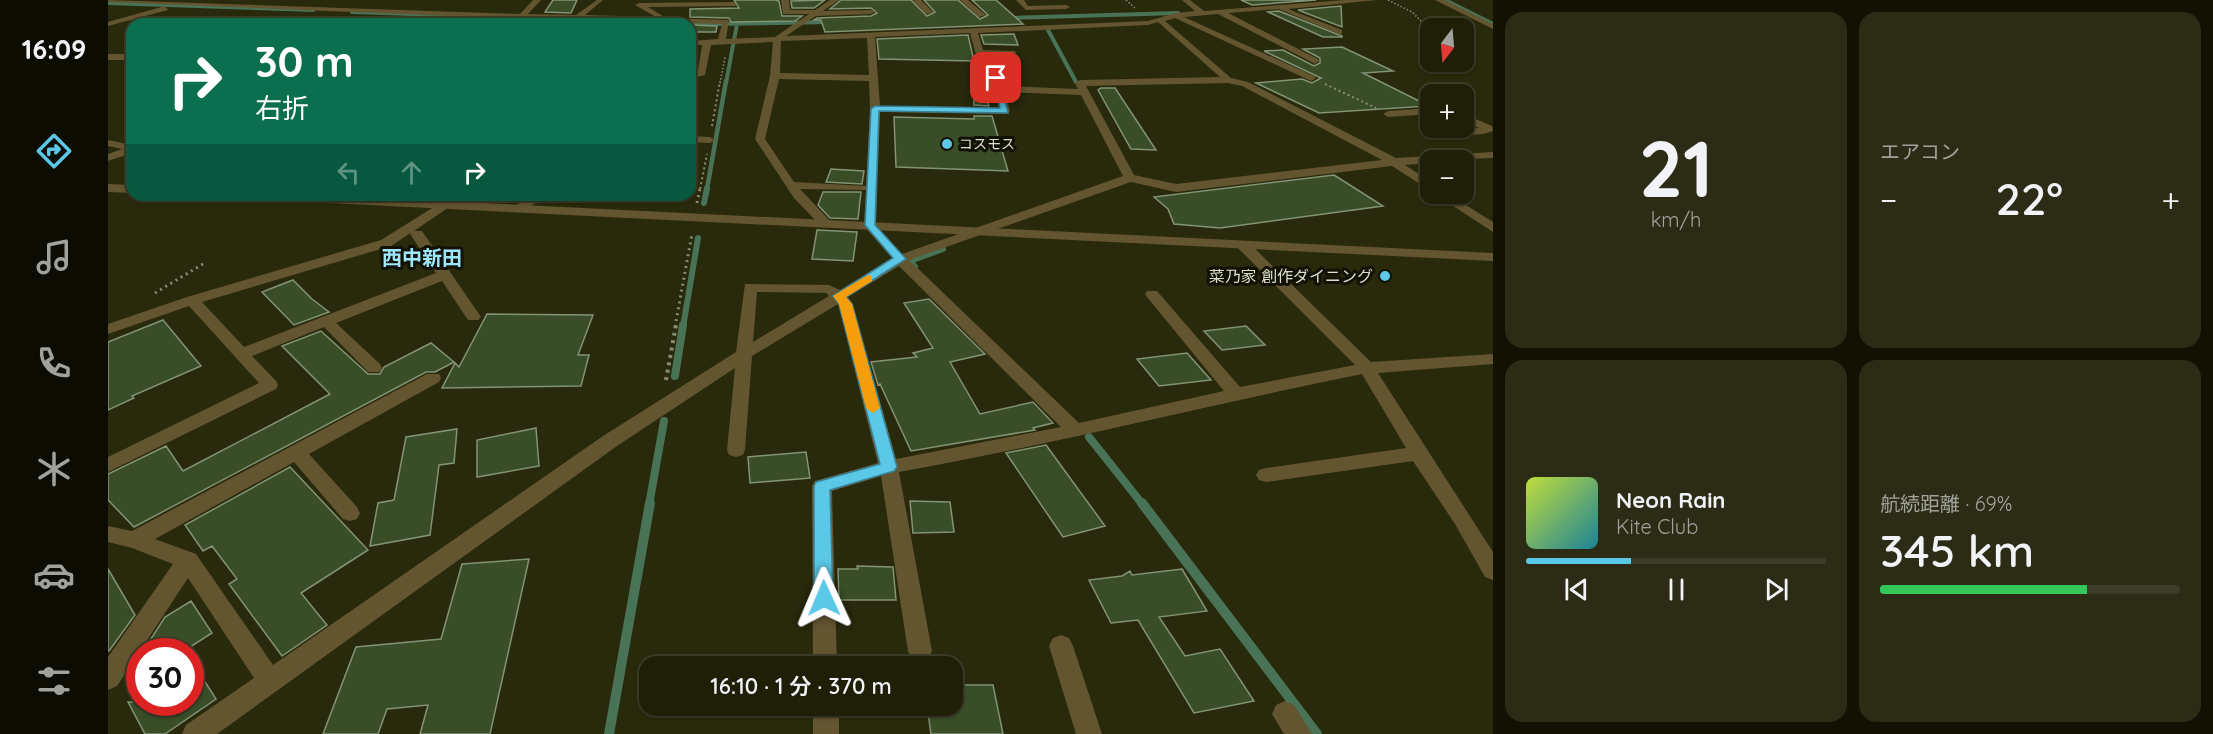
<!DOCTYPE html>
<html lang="ja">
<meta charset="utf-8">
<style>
body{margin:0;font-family:Quicksand,"Noto Sans JP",sans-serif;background:#2c2c16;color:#f1f3f6;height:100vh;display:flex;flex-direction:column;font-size:22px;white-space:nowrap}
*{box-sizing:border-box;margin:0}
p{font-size:20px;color:#a1a29c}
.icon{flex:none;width:33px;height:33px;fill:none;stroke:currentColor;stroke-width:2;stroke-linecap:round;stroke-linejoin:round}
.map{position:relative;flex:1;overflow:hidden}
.sheet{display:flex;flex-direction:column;gap:12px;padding:12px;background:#111104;width:720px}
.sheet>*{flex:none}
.guide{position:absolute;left:18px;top:18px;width:570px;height:183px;border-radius:18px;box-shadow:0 2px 4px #0004,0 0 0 2px #3c3d29;background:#0b6e4f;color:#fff;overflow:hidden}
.needle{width:39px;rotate:196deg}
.tools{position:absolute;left:1312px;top:18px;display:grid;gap:12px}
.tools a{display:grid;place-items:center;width:54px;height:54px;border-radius:12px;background:#1f1f08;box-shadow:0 2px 4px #0004,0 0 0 2px #3c3d29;font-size:30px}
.speed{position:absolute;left:18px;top:638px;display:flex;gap:12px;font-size:30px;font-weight:700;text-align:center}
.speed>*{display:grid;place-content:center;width:78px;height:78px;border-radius:50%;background:#1f1f08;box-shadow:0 2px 4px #0004,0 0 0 2px #3c3d29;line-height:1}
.speed .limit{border:9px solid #d22;background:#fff;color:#111}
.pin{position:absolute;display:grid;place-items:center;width:51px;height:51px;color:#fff;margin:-26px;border-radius:12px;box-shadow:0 3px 9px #0006}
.me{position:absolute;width:66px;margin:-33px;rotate:359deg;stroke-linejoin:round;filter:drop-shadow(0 0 4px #0008)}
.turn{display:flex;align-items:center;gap:21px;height:126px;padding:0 30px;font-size:27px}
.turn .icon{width:78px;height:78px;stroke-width:2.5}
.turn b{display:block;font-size:42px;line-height:51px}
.lanes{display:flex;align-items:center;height:57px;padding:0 30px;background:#0003;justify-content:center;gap:30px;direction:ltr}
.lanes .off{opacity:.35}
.big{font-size:45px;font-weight:600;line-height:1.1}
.sheet .widget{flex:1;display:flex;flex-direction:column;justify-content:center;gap:9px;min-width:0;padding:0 21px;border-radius:18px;background:#2c2c16}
.sheet .dial{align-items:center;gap:0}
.dial b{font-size:78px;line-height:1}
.song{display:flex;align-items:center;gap:18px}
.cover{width:72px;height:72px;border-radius:9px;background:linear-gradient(135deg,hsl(70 70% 55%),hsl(190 70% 35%))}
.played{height:6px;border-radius:3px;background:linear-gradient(90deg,#5ac8e6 35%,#3c3d29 35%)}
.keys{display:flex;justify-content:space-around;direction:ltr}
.heat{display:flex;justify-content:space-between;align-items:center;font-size:33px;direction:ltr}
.charge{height:9px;border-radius:4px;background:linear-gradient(90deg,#34c759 69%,#3c3d29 0)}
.sheet .tiles{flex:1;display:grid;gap:12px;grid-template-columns:repeat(2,1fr)}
.trip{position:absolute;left:531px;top:656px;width:324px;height:60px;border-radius:18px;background:#1f1f08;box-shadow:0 2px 4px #0004,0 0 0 2px #3c3d29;font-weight:600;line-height:60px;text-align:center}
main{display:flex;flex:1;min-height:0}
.dock{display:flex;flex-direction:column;width:108px;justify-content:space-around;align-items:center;background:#0c0c03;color:#a1a29c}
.dock .icon{width:42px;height:42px}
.dock .active{color:#5ac8e6}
.dock b{font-size:27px;color:#f1f3f6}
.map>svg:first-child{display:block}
</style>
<main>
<nav class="dock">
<b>16:09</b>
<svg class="icon active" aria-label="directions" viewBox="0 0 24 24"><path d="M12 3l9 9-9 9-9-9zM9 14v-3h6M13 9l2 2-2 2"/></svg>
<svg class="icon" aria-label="music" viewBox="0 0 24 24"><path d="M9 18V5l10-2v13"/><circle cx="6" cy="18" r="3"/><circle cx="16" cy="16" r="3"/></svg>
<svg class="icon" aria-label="phone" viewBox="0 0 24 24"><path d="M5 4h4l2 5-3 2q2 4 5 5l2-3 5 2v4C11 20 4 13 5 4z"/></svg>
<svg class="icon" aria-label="climate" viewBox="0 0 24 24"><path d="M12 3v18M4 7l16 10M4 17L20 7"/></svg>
<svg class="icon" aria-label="car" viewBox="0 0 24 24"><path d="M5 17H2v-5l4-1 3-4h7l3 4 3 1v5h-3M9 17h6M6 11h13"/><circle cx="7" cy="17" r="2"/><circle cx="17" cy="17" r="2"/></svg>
<svg class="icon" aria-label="filters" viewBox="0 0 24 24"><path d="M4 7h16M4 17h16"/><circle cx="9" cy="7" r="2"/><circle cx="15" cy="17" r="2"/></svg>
</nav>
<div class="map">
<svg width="1385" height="734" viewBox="0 0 1385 734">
<rect width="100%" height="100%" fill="#29290b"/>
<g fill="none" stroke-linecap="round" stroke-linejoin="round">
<path stroke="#487356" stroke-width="4" d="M1337,0l48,24
M0,3l205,7
M244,12l361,12 119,-2
M898,18l172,-5
M940,30l28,52
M618,83l11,-59"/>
<path stroke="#487356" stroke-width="4.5" d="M599,189l19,-108"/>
<path stroke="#487356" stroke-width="6" d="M596,203l3,-15
M807,267l-5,-6 33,-12
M575,327l15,-89"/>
<path stroke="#487356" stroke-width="8" d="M567,376l8,-51
M981,437l54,68
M541,505l15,-84"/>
<path stroke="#487356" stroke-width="10" d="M1034,503l175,231
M501,734l41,-231"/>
</g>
<path fill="#394e27" stroke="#839376" stroke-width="1.5" d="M445,0h24l-6,13 -26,-1z
M626,0h41l4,1 3,15h20l-7,5 -64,1 -2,-4 -39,-1v-8l49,-1z
M717,0l-11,8h-22l-1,-7z
M733,0h70l16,16 8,-4 -11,-12h34l22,19 8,-4 -16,-15h24l27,24 -198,8 -4,-12h-7l3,-2 54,-2 6,-3 -6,-5 -41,1z
M1133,0h75l-64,5z
M1233,6l1,21 -44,-17z
M1171,11l63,25v1h-19l-55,-25z
M582,25l27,1 -1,6h-26z
M906,34l4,11 -34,-1 -3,-9z
M860,35l6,26 -95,-2 -2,-20z
M1234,47l51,24 -30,2 66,33 -110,7 -63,-30 46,-4 10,4 9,-5 -57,-27 19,-1 31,16 6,-3v-5l-17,-9z
M872,73l9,33 -15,-1 -1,-31z
M993,88h14l41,62 -25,-1 -33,-59z
M866,116h18l16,55 -112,-4 -2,-50 80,2z
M723,169l33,2 -2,13 -36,-2z
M1226,175l49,31 -163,22 -46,-4 -6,-15 -14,-12z
M715,192h38l-3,27 -28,-1 -12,-13z
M709,230l40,2 -4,29 -41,-2z
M185,280l19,19 17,13 -35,13 -32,-33z
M821,299l56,55 -35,8 30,52 53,-12 20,21 -20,5 2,2 -124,21 -31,-67 -2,1 -7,-23 46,-5 -4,-4 20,-5 -29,-45z
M379,314l106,1 -15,40h11l-8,31 -139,2 13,-25 4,4z
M55,320l38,46 -69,30 2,2 -26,12v-68z
M1138,326l19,19 -43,5 -18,-19z
M213,331l47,43h12l4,-7 47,-24 23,19 -19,10h-9l-292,155 -26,-27v-26l58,-28 17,25 147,-77 -48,-48z
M1079,353l24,27 -52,6 -22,-27z
M428,428l3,38 -62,11v-37z
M349,429l-3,34 -15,2 -9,70 -60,11 8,-43 16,-3 12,-63z
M938,445l59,81 -42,11 -57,-84z
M698,452l4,26 -60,5 -2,-26z
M182,467l78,83 -67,43 26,32 -45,31 -53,-72 8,-5 -25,-33 -9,5 -18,-26z
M802,501l40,1 4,30 -41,1z
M421,559l-39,175h-70l8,-29 -41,4 -9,25h-55l33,-87 85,-8 21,-75z
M749,566l36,1 3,33h-57l-1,-31h20z
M0,569l27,46 -26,36h-1z
M1074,569l25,42 -48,6 26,39 35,-7 34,52 -60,12 -56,-93 -27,3 -22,-43 33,-4 8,-5 2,4z
M83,601l21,32 -28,18h-41l22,-34z
M82,658l26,41 -51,35h-20l-17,-32h62z
M844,685h41l10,49h-72l-4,-29h25z"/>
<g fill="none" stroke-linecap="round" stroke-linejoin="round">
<path stroke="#8a8b73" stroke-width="1.5" stroke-dasharray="1.5 2" stroke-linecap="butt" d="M1018,0l9,8
M1280,0l24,12 12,12
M612,83l5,-26"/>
<path stroke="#8a8b73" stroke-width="2" stroke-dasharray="2 3" stroke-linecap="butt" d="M1217,84l51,24
M604,126l8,-45
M592,189l7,-35"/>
<path stroke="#8a8b73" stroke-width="3" stroke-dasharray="2 4" stroke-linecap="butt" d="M589,203l3,-15
M47,293l48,-29
M567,327l17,-93"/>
<path stroke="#8a8b73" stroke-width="4" stroke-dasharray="3 4.5" stroke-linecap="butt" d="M558,380l10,-55"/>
<path fill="#635530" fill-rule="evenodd" d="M0,0l412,14 13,-14h8l-13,14 48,1 21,-15h6l-18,15 71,2 -21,-12 4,-2 95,-1 3,4 -89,1 18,11 63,2 -3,19 49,-2 34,-23h-26l-2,-14h8l1,10h25l15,-10h9l-16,11 48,-1 4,2 -4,2 -55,2 -30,20 362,-15 28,-8 19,-2 -13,-11h8l14,11 141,-11h32l-89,9 54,21v4h-3l-60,-25 -51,4 90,46 1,2 -4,3 -97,-50 -34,3 130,59 2,2 -5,3 -136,-63 -10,3 66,57 17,4 148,76 97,-6v6l-62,2v3l-26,2 26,17v9l-39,-25 -216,26 -45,-10 -222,78 170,163 145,-32 -77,-94 -2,-3 2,-3h10l83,96 115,-22 -118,-118 -2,-3 2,-3h10l124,121 122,-8v10l-115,9 115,179v28l-8,-3 -30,-53 -42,-63 -147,21 -7,-2 -3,-5 3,-5 7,-2 140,-20 -44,-74c-154,31 -307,70 -463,98l33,179 -4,8 -8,3 -8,-3 -4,-8 -27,-175 -49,15 5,175h-24l-1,-180 3,-5 63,-18 -40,-159 -86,52 -7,94 -2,5 -7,2 -7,-2 -2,-5 8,-82 -118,78 -400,288h-35l4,-9 68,-47 -66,-100 -71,108 -9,4v-33l65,-93 -41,-16 -24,-6v-16l24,5 295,-157h12l2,4 -2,4 -130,72 48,53 3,6 -3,6 -7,2 -7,-2 -49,-57 -139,77 41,15 77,111 330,-229 133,-84 9,-68 84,1 11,5 52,-32 -28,-32 2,-36 -66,-1 33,35 -1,3h-10l-28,-29 -39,-59 15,-63 3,-34 -62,3 -6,30 -8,2 5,-32h-12v-4l28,-2 4,-15 -272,-8 -342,-14zM1050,22l62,55 -140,3 -5,3 3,6 -75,-3 -2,-8 -5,-3 -5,3 8,30 -119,-2 -5,-69 95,-4 6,22 36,1 4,-3 -1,-2 -32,-1 -5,-17 170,-8zM759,38l2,37 -89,-2 1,-32zM671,79l90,2 1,28 -4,77 -72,-4 -29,-43zM1120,83l14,3 140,74 -206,24 -42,-9 -48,-89zM897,92l76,3 42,81 -221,78 -26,-29 4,-113 125,2 5,-3zM791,266l162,161 -165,32 -43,-155 -5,-7zM649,292l69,1 3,3 -76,46z
M805,0h8l12,12 -7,2z
M852,0h8l18,15 -7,2z
M908,0h8l4,6 38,-1 4,2 -4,2 -40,1z
M1327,0h10l48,24v5z
M57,6l3,4 -60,16v-4z
M0,54h24v6h-24z
M1323,108v6l-43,3 -5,-3 5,-3z
M1356,114l28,12 1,5 -10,3 -46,3 -5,-3 5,-3 42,-3 -15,-7z
M582,136l20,1 5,3 -5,3 -20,-1z
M0,140l24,5v8l-24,8v-7l14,-5 -14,-3z
M1327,194h13l45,28v10z
M345,195h14l-53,36h8l59,86 -3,3h-10l-26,-39 -106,42 44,41 2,4 -2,4h-12l-44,-45 -72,29 24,25 2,4 -2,4 -168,83v-15l151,-74 -70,-77 -81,28v-10l79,-27 194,-57zM304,232l-2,2 26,39 -192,74 -42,-45 189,-56z
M428,195h16l-32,16h-8l-2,-3z
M953,635l8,3 4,8 29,88h-26l-27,-88 4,-8z
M1177,701l9,4 18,29h-28l-12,-20 4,-9z
M705,705h26v29h-26z"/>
<path fill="#635530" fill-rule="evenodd" d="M0,184l24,1v8l-24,-1z
M135,195h79l1171,58v8l-1244,-62z"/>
</g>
<path fill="#5ac8e6" stroke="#3a8296" stroke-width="1.5" d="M888,76l4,2 8,35 -129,-2 -4,114 31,34 -60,38 6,7 45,163 -3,4 -64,19 3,108 -3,6 -6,3 -7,-3 -3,-6v-112l2,-4 64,-18 -41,-160 -6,-8 60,-38 -28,-33 6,-116 4,-3 125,2 -7,-30z"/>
<path fill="#f59e0b" d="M760,275l4,1v5l-26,16 6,7 28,104 -7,5 -7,-5 -27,-104 -6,-8z"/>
<g fill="#5ac8e6" stroke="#111105" stroke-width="2">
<circle cx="839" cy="144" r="6"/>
<circle cx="1277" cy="276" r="6"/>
</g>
<g text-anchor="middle" stroke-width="6" stroke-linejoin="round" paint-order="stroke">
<g font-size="14" fill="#dcdecc" stroke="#111105" text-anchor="start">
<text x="851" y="149">コスモス</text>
</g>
<g font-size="16" fill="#dcdecc" stroke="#111105" text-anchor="end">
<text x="1265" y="282">菜乃家 創作ダイニング</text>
</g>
<g font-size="20" font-weight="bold" fill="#9de7fe" stroke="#111105">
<text x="314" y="265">西中新田</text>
</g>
</g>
</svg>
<div class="tools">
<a><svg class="needle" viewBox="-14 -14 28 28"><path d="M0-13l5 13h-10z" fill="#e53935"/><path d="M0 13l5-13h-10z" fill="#a1a29c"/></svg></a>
<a>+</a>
<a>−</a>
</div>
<div class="speed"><div class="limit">30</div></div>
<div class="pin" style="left:888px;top:78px;background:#d93025"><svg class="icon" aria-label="arrive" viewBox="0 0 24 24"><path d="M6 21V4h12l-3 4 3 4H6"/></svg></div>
<svg class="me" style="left:716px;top:598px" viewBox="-20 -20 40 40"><path d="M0-17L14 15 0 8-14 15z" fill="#5ac8e6" stroke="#fff" stroke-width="4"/></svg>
<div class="trip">16:10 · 1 分 · 370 m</div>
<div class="guide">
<div class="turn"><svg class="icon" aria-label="right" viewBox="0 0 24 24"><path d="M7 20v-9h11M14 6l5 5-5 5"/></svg><div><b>30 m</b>右折</div></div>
<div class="lanes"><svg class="icon off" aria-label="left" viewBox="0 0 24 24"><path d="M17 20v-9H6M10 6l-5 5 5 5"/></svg><svg class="icon off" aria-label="ahead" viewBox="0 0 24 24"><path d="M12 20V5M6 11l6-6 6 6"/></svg><svg class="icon" aria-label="right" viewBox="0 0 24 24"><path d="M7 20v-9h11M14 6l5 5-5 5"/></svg></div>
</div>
</div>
<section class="sheet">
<div class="tiles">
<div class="widget dial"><b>21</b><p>km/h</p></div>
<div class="widget"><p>エアコン</p>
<div class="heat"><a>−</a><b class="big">22°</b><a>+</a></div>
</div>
<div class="widget">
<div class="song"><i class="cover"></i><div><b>Neon Rain</b><p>Kite Club</p></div></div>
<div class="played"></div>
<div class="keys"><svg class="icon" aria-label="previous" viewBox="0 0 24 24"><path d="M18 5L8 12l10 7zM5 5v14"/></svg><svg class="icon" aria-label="pause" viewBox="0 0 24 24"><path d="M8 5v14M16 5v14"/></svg><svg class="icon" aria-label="next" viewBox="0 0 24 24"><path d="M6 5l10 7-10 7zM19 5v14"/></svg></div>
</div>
<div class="widget"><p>航続距離 · 69%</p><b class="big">345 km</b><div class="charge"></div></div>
</div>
</section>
</main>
